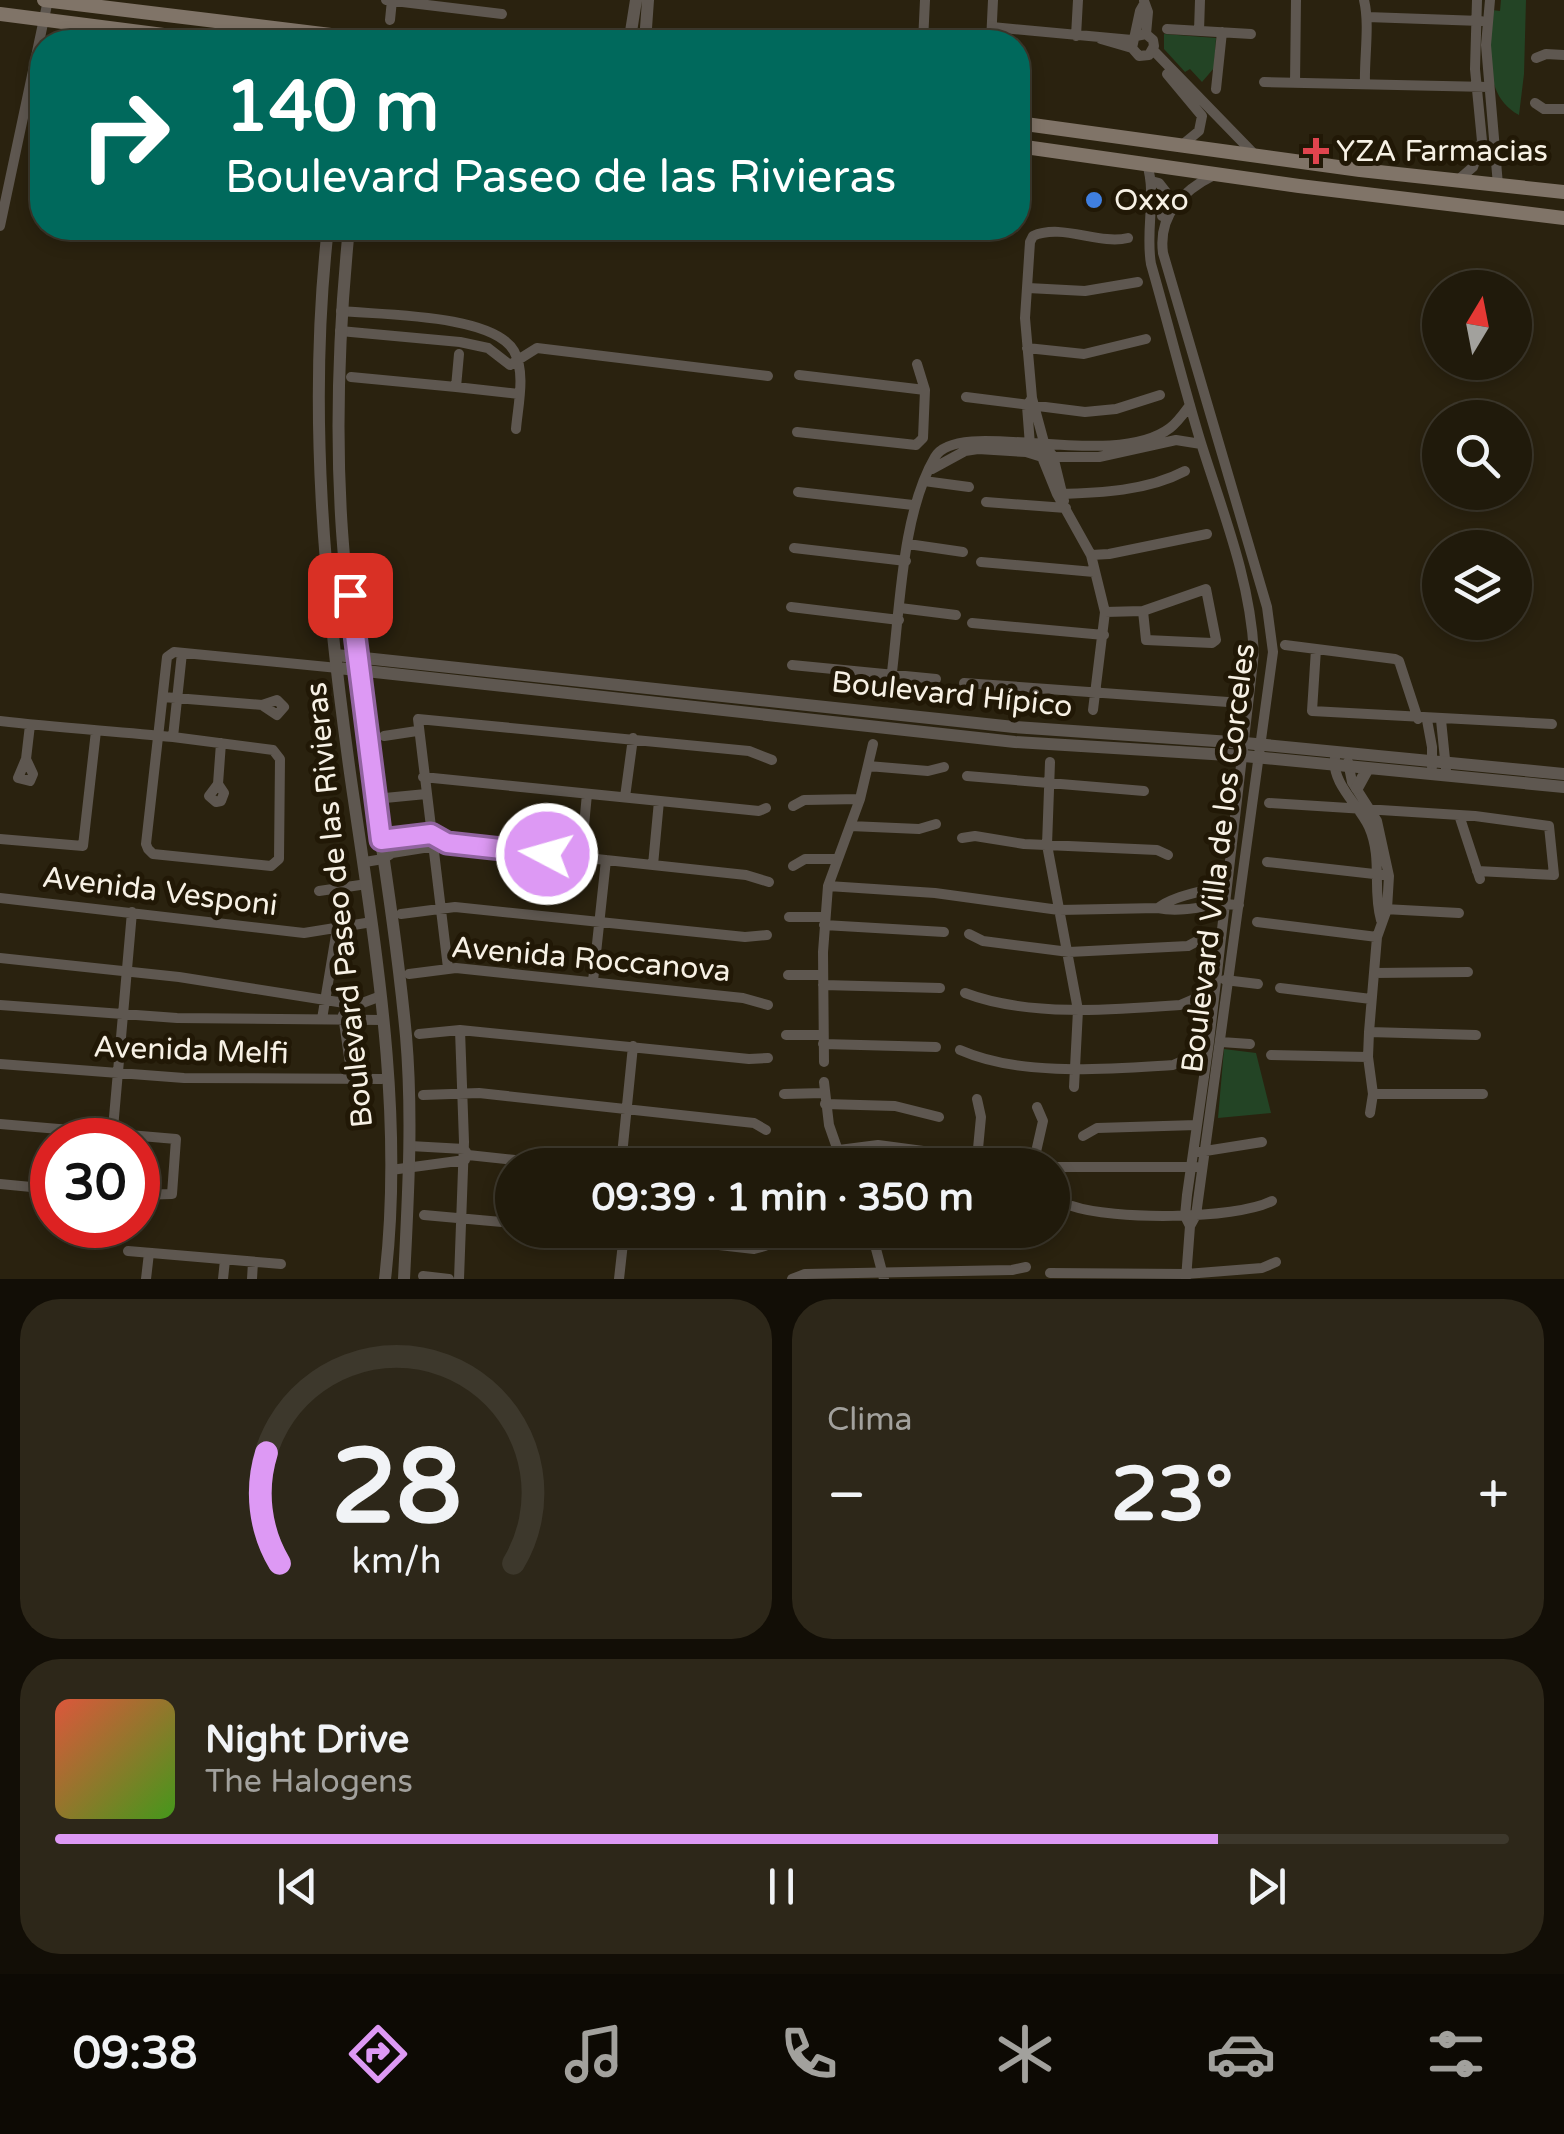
<!DOCTYPE html>
<html lang="es">
<meta charset="utf-8">
<style>
body{margin:0;font-family:"Varela Round",sans-serif;background:#2d2719;color:#f1f3f6;height:100vh;display:flex;flex-direction:column;font-size:38px;white-space:nowrap}
*{box-sizing:border-box;margin:0}
p{font-size:32px;color:#a2a19d}
.icon{flex:none;width:55px;height:55px;fill:none;stroke:currentColor;stroke-width:2;stroke-linecap:round;stroke-linejoin:round}
.map{position:relative;height:1279px;overflow:hidden}
.drawer{display:flex;flex-direction:column;gap:20px;padding:20px;background:#120e06;flex:1}
.drawer>*{flex:none}
.hud{position:absolute;left:30px;top:30px;width:1000px;height:210px;border-radius:40px;box-shadow:0 5px 15px #0003,0 0 0 2px #3d382c;background:#00695c;color:#fff;overflow:hidden}
.needle{width:65px;rotate:10deg}
.buttons{position:absolute;left:1422px;top:270px;display:grid;gap:20px}
.buttons a{display:grid;place-items:center;width:110px;height:110px;border-radius:50%;background:#201a0b;box-shadow:0 5px 15px #0003,0 0 0 2px #3d382c;font-size:50px}
.speed{position:absolute;left:30px;top:1118px;display:flex;gap:20px;font-size:50px;font-weight:700;text-align:center}
.speed>*{display:grid;place-content:center;width:130px;height:130px;border-radius:50%;background:#201a0b;box-shadow:0 5px 15px #0003,0 0 0 2px #3d382c;line-height:1}
.speed .limit{border:15px solid #d22;background:#fff;color:#111}
.pin{position:absolute;display:grid;place-items:center;width:85px;height:85px;color:#fff;margin:-42px;border-radius:20px;box-shadow:0 5px 15px #0006}
.me{position:absolute;width:110px;margin:-55px;rotate:276deg;stroke-linejoin:round;filter:drop-shadow(0 0 8px #0008)}
.turn{display:flex;align-items:center;gap:35px;height:210px;padding:0 30px;font-size:45px}
.turn .icon{width:130px;height:130px;stroke-width:2.5}
.turn b{display:block;font-size:70px;line-height:85px}
.big{font-size:75px;font-weight:700;line-height:1.1}
.drawer .widget{flex:1;display:flex;flex-direction:column;justify-content:center;gap:15px;min-width:0;padding:0 35px;border-radius:40px;background:#2d2719}
.drawer .dial{align-items:center;gap:0}
.dial svg{height:260px;overflow:visible;fill:none;stroke:#3d382c;stroke-width:7;stroke-linecap:round;text-anchor:middle}
.dial text{fill:#f1f3f6;stroke:none}
.song{display:flex;align-items:center;gap:30px}
.cover{width:120px;height:120px;border-radius:15px;background:linear-gradient(135deg,hsl(10 70% 55%),hsl(100 70% 35%))}
.played{height:10px;border-radius:5px;background:linear-gradient(90deg,#dd99f4 80%,#3d382c 80%)}
.keys{display:flex;justify-content:space-around;direction:ltr}
.heat{display:flex;justify-content:space-between;align-items:center;font-size:55px;direction:ltr}
.drawer .tiles{flex:1;display:grid;gap:20px;grid-template-columns:1fr 1fr}
.widget:last-child{grid-column:span 2}
.trip{position:absolute;left:495px;top:1148px;width:575px;height:100px;border-radius:50px;background:#201a0b;box-shadow:0 5px 15px #0003,0 0 0 2px #3d382c;font-weight:700;line-height:100px;text-align:center}
.dock{display:flex;height:160px;justify-content:space-around;align-items:center;background:#0d0a04;color:#a2a19d}
.dock .icon{width:70px;height:70px}
.dock .current{color:#dd99f4}
.dock b{font-size:45px;color:#f1f3f6}
.map>svg:first-child{display:block}
</style>
<div class="map">
<svg width="1564" height="1279" viewBox="0 0 1564 1279">
<rect width="100%" height="100%" fill="#2a220f"/>
<path fill="#234425" d="M1501,0h25l-2,74 -5,41c-38,-21 -28,-68 -27,-105l8,1z
M1164,34l52,4 -2,30 -12,14 -12,-13 -5,3 -21,-23z
M1224,1049l32,4 15,60 -53,5z"/>
<g fill="none" stroke-linecap="round" stroke-linejoin="round">
<path stroke="#5e5750" stroke-width="10" d="M386,0l116,14
M1364,0c6,25 0,58 1,84
M1490,0l-4,45 12,140
M1144,1l4,11 -2,22
M1367,17l114,4
M390,20l2,-20
M992,27l140,13
M1167,29l84,5
M1199,31l1,-31
M1076,36l2,-36
M1136,36l10,-2 7,6 1,6 -5,9 -10,1 -7,-8 8,-37 4,-7
M1101,39l31,9
M923,42l2,-42
M991,42l2,-42
M1153,50l103,106
M1536,58l10,-4 18,1
M1167,74l35,42 -3,15 -17,14
M1264,82l225,5
M1295,83l1,-83
M1216,89l6,-57
M1535,103l9,6h20
M1147,164c10,32 -2,66 4,100 17,59 32,120 50,179 22,70 49,136 53,210l-45,389 -22,153 -2,21 5,10
M1458,180l15,-13 9,-26 -7,-72 2,-69
M1151,181l8,2 7,9 -4,24
M0,226l48,-226
M1028,288l57,3 53,-9
M341,311c40,4 152,3 173,40 12,22 4,54 2,78
M340,331l120,11 28,6 22,17 27,-17 231,28
M1027,348l57,6 62,-15
M459,354l-3,33 63,7
M799,375l126,15
M351,377l105,10
M966,397l119,15 31,-3 44,-14
M1032,398l-5,8 3,39 12,12 15,37 34,61 14,57 -12,98
M797,432l119,13
M916,445l7,-7 2,-48 -8,-26
M932,469l33,-18 13,-2 48,3 16,5h57l77,-17 25,4
M924,481l45,6
M798,492l115,13
M1058,494c42,-1 89,-3 127,-23
M1064,501l-11,-45 -8,-10 -13,-48 -7,-80 5,-76 3,-6c29,-13 65,9 95,2
M986,502l80,6
M908,544l55,8
M794,548l112,13
M1091,555l18,-1 98,-20
M981,562l113,10
M791,607l108,13
M900,608l56,7
M1105,612l38,-1 63,-22 10,51 -4,3 -66,-3 -3,-29
M972,623l132,12
M1285,645l110,14 4,2 19,58
M1316,649l-4,62 240,13
M792,665l144,14
M964,683l264,19
M889,695c11,-71 10,-177 46,-238 24,-41 177,15 235,-29 8,-6 14,-15 20,-23
M163,697l99,8 15,-5 7,7 -7,8 -15,-10
M1427,720l5,27v20
M1441,720l5,49
M0,721c58,7 115,10 173,16l100,13 7,9 -1,100 -8,7 -118,-12 -5,-5 -2,-5c7,-62 14,-125 21,-187l7,-5 164,16
M384,736l33,-5
M173,737l9,-84
M1335,758c-4,25 24,47 34,69 14,32 3,62 12,93
M26,759l7,15 -3,7 -12,-3 8,-19 4,-34
M1050,762l-3,83 31,165 -4,77
M1348,762l4,20 25,39 12,55 -2,33 -10,28 -8,95 -1,25 5,37 -3,19
M868,766l60,5 16,-4
M967,776l177,15
M423,777l336,34 7,-3
M218,784l-9,12 7,6 5,-1 3,-8 -6,-9 3,-41
M625,797l8,-59
M385,798l41,-4
M1269,803l206,13 74,10 5,49 -77,-4
M793,806l11,-6 56,-1
M1459,815l21,64
M850,826l69,3 17,-5
M962,838l13,-2 49,8 133,6 11,5
M0,839l83,7 13,-115
M381,840l50,-6 16,9 299,32 23,7
M581,857l6,-63
M365,862l18,-3 9,-6 44,-7
M1267,862l116,13
M653,865l6,-64
M793,866l12,-7h32
M828,886l107,7 124,17 99,-2c27,6 54,-6 81,-3
M319,891l48,-7
M0,898l304,35 68,-11
M1158,908c18,-14 46,-15 68,-25
M1384,909l75,4
M401,914l54,-7 290,30 22,-2
M789,917h35
M1257,922l120,15
M824,925l120,7
M969,934l14,7 86,11 119,-6 15,-8
M0,958l179,19 178,28 24,-9
M448,968l-30,-249 331,32 23,9
M1374,973l94,-1
M409,974l47,-6 287,30 25,7
M788,975h35
M1225,980l33,4
M593,981l13,-121
M823,985l117,3
M1280,988l91,11
M965,993c63,24 149,17 215,12l14,-6
M0,1005l177,13 206,2
M343,1015l9,63
M322,1019l15,-90
M1369,1032l107,3
M419,1034l41,-4
M786,1035h37
M1221,1042l29,2
M823,1044l113,3
M960,1050c61,27 147,19 213,15l14,-6
M1271,1055l97,2
M824,1062l-1,-110 5,-66 32,-87 13,-55
M0,1064l184,14 198,1
M824,1082l5,43 14,40
M784,1094l40,-1
M1373,1094h110
M423,1095l56,-2 275,30 12,7
M825,1104l70,2 44,11
M0,1124l176,15 -4,55 -34,1
M1083,1136l14,-8 100,-3
M112,1140l20,-228
M410,1146l54,3 4,6 95,10
M1199,1152l63,-10
M792,1156l86,-11 150,20
M977,1159l4,-42 -4,-18
M621,1165l12,-119
M1033,1165l10,-44 -6,-14
M1052,1167h144
M391,1170l74,-10
M0,1184l52,5
M1072,1206c40,14 162,14 200,-5
M424,1215l88,8
M588,1230l166,19 11,-3
M871,1230l13,49
M128,1251l153,13
M1050,1273l136,1 76,-6 14,-6
M423,1276l26,3
M146,1279l3,-26
M223,1279l2,-19
M252,1279l1,-17
M459,1279l5,-137 -4,-112 289,29 19,-1
M619,1279l5,-45
M792,1279l13,-5 207,-4 14,-3
M1186,1279l4,-53 6,-11 77,-563 -6,-45 -104,-354c-5,-38 19,-62 51,-78"/>
<path stroke="#5e5750" stroke-width="12" d="M624,42l6,-4 6,-38
M645,42l3,-42
M328,228c-21,182 -3,364 22,545 24,167 55,337 35,506
M349,228c-10,100 -14,202 -7,303 12,169 48,336 64,505 7,81 2,162 -2,243
M336,655l678,72 231,16 319,31
M338,668l677,74 229,14 320,31
M1357,788l11,-20"/>
<path stroke="#807468" stroke-width="14" d="M44,0l344,42
M0,14l218,28
M1018,123l342,47 204,22
M1018,146l281,40 265,32"/>
</g>
<g fill="none" stroke-linecap="round" stroke-linejoin="round">
<g stroke="#90639f" stroke-width="25">
<path id="route" d="M350,595l31,245 50,-6 16,9 100,11"/>
</g>
<use href="#route" stroke="#dd99f4" stroke-width="18"/>
</g>
<path fill="#e0444e" stroke="#211806" stroke-width="4" d="M1311 136h10v10h10v10h-10v10h-10v-10h-10v-10h10z"/>
<circle fill="#3f7fe0" stroke="#211806" stroke-width="4" cx="1094" cy="200" r="10"/>
<g text-anchor="middle" stroke-width="10" stroke-linejoin="round" paint-order="stroke">
<g font-size="30" fill="#f7f1e5" stroke="#211806" text-anchor="start">
<text x="1336" y="161">YZA Farmacias</text>
<text x="1114" y="210">Oxxo</text>
</g>
<g font-size="30" fill="#f7f1e5" stroke="#211806">
<text transform="translate(952 694) rotate(6)" y="10">Boulevard Hípico</text>
<text transform="translate(1218 858) rotate(-83)" y="10">Boulevard Villa de los Corceles</text>
<text transform="translate(160 891) rotate(7)" y="10">Avenida Vesponi</text>
<text transform="translate(339 905) rotate(-96)" y="10">Boulevard Paseo de las Rivieras</text>
<text transform="translate(591 959) rotate(5)" y="10">Avenida Roccanova</text>
<text transform="translate(191 1050) rotate(2)" y="10">Avenida Melfi</text>
</g>
</g>
</svg>
<div class="buttons">
<a><svg class="needle" viewBox="-14 -14 28 28"><path d="M0-13l5 13h-10z" fill="#e53935"/><path d="M0 13l5-13h-10z" fill="#a2a19d"/></svg></a>
<a><svg class="icon" aria-label="search" viewBox="0 0 24 24"><circle cx="10" cy="10" r="6"/><path d="M15 15l6 6"/></svg></a>
<a><svg class="icon" aria-label="layers" viewBox="0 0 24 24"><path d="M12 4l9 5-9 5-9-5zM3 14l9 5 9-5"/></svg></a>
</div>
<div class="speed"><div class="limit">30</div></div>
<div class="pin" style="left:350px;top:595px;background:#d93025"><svg class="icon" aria-label="arrive" viewBox="0 0 24 24"><path d="M6 21V4h12l-3 4 3 4H6"/></svg></div>
<svg class="me" style="left:547px;top:854px" viewBox="-20 -20 40 40"><circle r="17" fill="#dd99f4" stroke="#fff" stroke-width="3"/><path d="M0-11L8 9 0 5-8 9z" fill="#fff"/></svg>
<div class="trip">09:39 · 1 min · 350 m</div>
<div class="hud">
<div class="turn"><svg class="icon" aria-label="right" viewBox="0 0 24 24"><path d="M7 20v-9h11M14 6l5 5-5 5"/></svg><div><b>140 m</b>Boulevard Paseo de las Rivieras</div></div>
</div>
</div>
<section class="drawer">
<div class="tiles">
<div class="widget dial"><svg viewBox="0 0 100 80">
<path d="M14 69A42 42 0 1 1 86 69"/>
<path d="M14 69A42 42 0 0 1 10 35" stroke="#dd99f4"/>
<text x="50" y="56" font-size="32" font-weight="700">28</text>
<text x="50" y="72" font-size="11">km/h</text>
</svg></div>
<div class="widget"><p>Clima</p>
<div class="heat"><a>−</a><b class="big">23°</b><a>+</a></div>
</div>
<div class="widget">
<div class="song"><i class="cover"></i><div><b>Night Drive</b><p>The Halogens</p></div></div>
<div class="played"></div>
<div class="keys"><svg class="icon" aria-label="previous" viewBox="0 0 24 24"><path d="M18 5L8 12l10 7zM5 5v14"/></svg><svg class="icon" aria-label="pause" viewBox="0 0 24 24"><path d="M8 5v14M16 5v14"/></svg><svg class="icon" aria-label="next" viewBox="0 0 24 24"><path d="M6 5l10 7-10 7zM19 5v14"/></svg></div>
</div>
</div>
</section>
<nav class="dock">
<b>09:38</b>
<svg class="icon current" aria-label="directions" viewBox="0 0 24 24"><path d="M12 3l9 9-9 9-9-9zM9 14v-3h6M13 9l2 2-2 2"/></svg>
<svg class="icon" aria-label="music" viewBox="0 0 24 24"><path d="M9 18V5l10-2v13"/><circle cx="6" cy="18" r="3"/><circle cx="16" cy="16" r="3"/></svg>
<svg class="icon" aria-label="phone" viewBox="0 0 24 24"><path d="M5 4h4l2 5-3 2q2 4 5 5l2-3 5 2v4C11 20 4 13 5 4z"/></svg>
<svg class="icon" aria-label="climate" viewBox="0 0 24 24"><path d="M12 3v18M4 7l16 10M4 17L20 7"/></svg>
<svg class="icon" aria-label="car" viewBox="0 0 24 24"><path d="M5 17H2v-5l4-1 3-4h7l3 4 3 1v5h-3M9 17h6M6 11h13"/><circle cx="7" cy="17" r="2"/><circle cx="17" cy="17" r="2"/></svg>
<svg class="icon" aria-label="filters" viewBox="0 0 24 24"><path d="M4 7h16M4 17h16"/><circle cx="9" cy="7" r="2"/><circle cx="15" cy="17" r="2"/></svg>
</nav>
